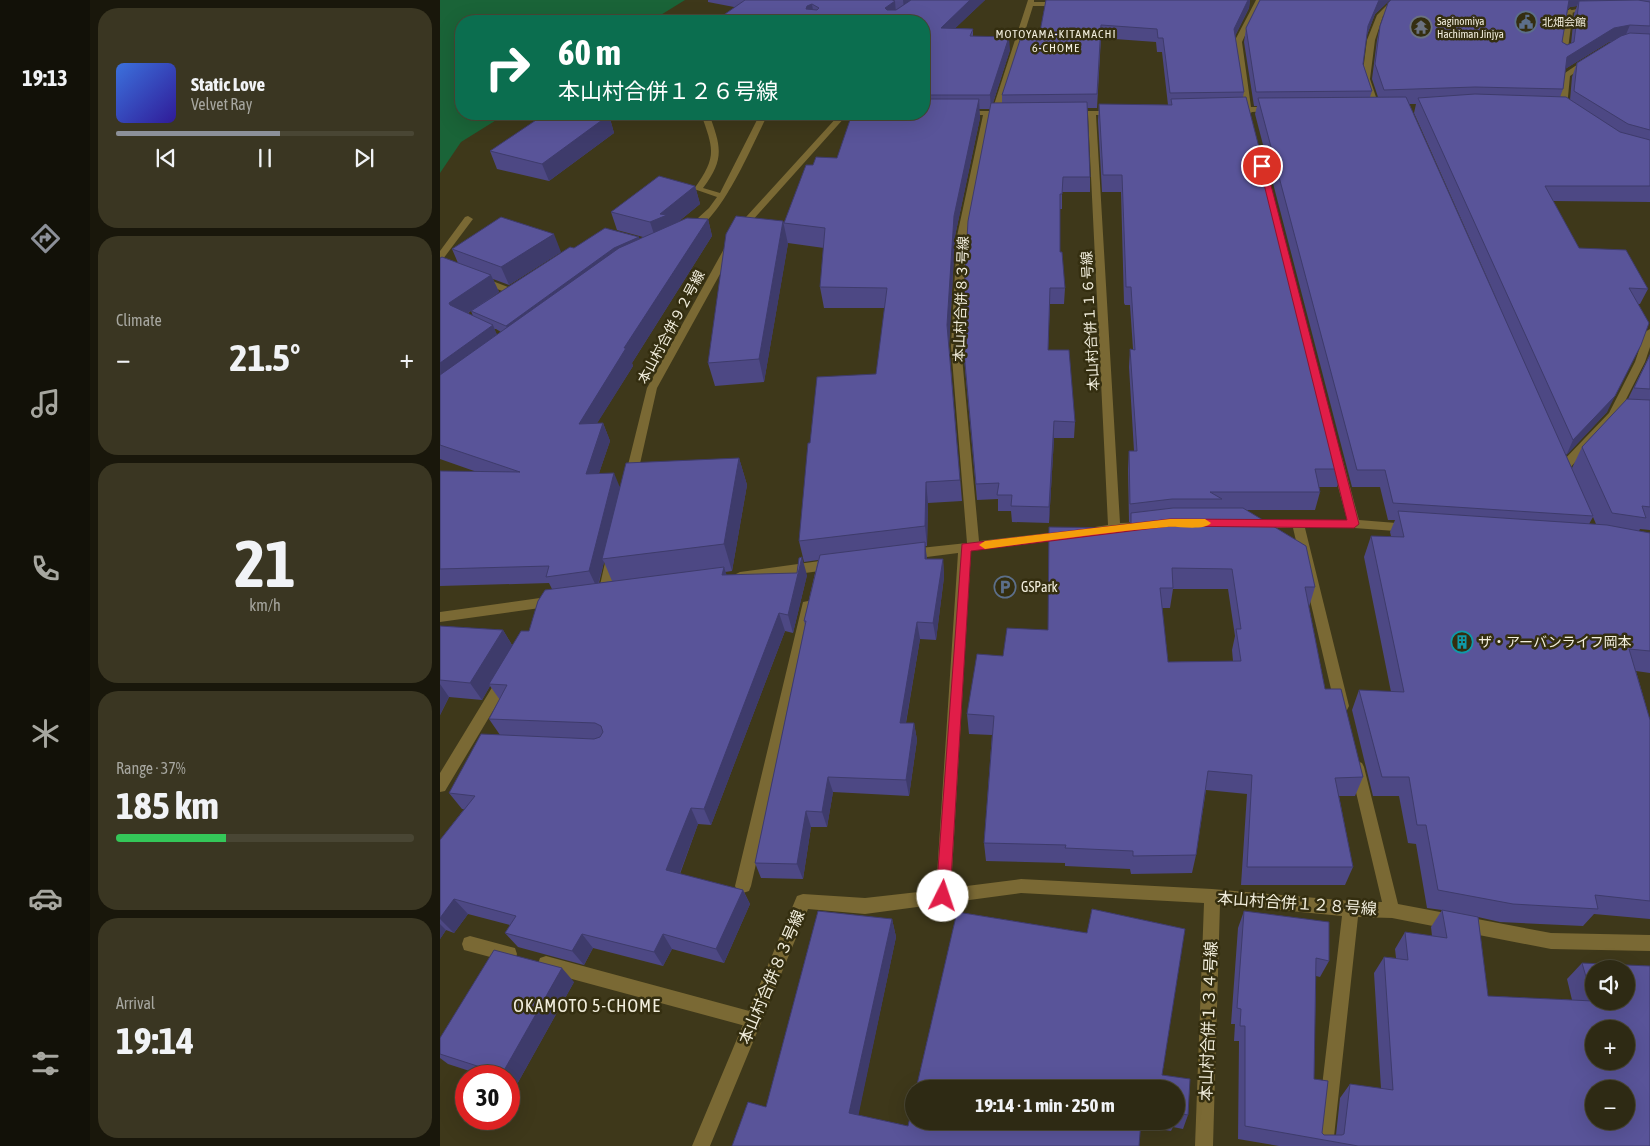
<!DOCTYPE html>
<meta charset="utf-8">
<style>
body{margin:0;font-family:"Asap Condensed","Noto Sans JP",sans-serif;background:#3a3622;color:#f1f3f6;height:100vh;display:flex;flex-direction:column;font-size:19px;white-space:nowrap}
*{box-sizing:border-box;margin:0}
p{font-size:16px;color:#a7a7a0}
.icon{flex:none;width:28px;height:28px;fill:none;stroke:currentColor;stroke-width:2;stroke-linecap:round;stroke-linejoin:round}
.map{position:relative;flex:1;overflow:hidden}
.details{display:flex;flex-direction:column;gap:8px;padding:8px;background:#19170b;width:350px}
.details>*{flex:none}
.hud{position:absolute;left:15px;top:15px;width:475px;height:105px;border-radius:20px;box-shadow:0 5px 20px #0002,0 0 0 1px #494634;background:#0b6e4f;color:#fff;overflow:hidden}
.tools{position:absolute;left:1145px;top:960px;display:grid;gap:10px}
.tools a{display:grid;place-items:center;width:50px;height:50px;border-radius:50%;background:#2e2a14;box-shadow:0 5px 20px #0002,0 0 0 1px #494634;font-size:25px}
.speed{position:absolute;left:15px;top:1065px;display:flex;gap:10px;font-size:25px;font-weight:700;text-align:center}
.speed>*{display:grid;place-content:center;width:65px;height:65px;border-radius:50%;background:#2e2a14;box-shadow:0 5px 20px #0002,0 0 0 1px #494634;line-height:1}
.speed .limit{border:8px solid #d22;background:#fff;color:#111}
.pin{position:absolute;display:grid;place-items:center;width:42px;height:42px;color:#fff;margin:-21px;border:2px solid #fff;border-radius:50%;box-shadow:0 1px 5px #0007}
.me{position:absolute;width:55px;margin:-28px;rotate:4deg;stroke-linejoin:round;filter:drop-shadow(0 0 4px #0008)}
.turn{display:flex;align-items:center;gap:18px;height:105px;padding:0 20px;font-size:22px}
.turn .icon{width:65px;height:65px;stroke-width:2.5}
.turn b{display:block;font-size:35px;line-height:42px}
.big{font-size:38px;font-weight:700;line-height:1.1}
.details .card{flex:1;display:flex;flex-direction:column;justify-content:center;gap:8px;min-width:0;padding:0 18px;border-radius:20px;background:#3a3622}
.details .dial{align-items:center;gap:0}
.dial b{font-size:65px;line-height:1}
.song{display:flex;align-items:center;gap:15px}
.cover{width:60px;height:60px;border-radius:8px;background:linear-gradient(135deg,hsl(220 70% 55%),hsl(250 70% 35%))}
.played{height:5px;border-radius:2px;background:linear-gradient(90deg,#8c9099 55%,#494634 55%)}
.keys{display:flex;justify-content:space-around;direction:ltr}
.heat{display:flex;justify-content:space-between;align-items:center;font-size:28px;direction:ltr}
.charge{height:8px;border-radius:4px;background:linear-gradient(90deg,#34c759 37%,#494634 0)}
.trip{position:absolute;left:465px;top:1080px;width:280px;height:50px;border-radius:25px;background:#2e2a14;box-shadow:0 5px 20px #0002,0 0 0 1px #494634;font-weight:700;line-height:50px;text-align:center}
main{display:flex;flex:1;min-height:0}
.dock{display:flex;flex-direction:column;width:90px;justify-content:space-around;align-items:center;background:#121108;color:#a7a7a0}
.dock .icon{width:35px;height:35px}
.dock .on{color:#8c9099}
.dock b{font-size:22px;color:#f1f3f6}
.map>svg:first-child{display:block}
</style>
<main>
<nav class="dock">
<b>19:13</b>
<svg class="icon on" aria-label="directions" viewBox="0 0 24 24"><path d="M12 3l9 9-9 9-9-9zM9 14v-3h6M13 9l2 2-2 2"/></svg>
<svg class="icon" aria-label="music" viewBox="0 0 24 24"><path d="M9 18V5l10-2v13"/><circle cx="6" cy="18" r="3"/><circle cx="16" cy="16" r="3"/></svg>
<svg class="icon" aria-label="phone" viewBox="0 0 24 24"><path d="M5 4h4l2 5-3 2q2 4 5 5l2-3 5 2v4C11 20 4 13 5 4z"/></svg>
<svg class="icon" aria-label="climate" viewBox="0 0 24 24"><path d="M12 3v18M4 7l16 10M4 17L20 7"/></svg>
<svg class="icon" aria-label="car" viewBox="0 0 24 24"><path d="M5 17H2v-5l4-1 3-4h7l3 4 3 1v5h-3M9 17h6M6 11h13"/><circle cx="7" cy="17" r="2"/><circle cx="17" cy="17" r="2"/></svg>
<svg class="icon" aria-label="filters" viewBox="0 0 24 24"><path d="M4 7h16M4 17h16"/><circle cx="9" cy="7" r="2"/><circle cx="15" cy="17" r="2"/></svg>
</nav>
<section class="details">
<div class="card">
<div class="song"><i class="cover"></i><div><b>Static Love</b><p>Velvet Ray</p></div></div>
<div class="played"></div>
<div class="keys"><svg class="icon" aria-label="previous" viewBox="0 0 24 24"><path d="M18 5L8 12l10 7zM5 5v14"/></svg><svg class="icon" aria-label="pause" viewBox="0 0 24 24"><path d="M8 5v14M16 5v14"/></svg><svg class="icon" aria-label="next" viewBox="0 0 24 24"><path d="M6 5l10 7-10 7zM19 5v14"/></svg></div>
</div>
<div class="card"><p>Climate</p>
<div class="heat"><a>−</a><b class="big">21.5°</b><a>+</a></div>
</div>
<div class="card dial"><b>21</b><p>km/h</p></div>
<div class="card"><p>Range · 37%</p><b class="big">185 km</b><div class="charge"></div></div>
<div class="card"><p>Arrival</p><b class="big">19:14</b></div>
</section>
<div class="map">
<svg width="1210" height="1146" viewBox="0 0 1210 1146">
<rect width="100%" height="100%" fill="#3e381a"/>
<path fill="#1a6438" d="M0,0h245l-34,21h-190v93h45l-45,28 -21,31z"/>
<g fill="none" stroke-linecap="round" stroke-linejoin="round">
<path fill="#7a6934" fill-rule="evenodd" d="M1130,9l3,2 -6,45 -4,2 -4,-2 8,-45z
M28,216l5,3 -30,40 -3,1v-9l25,-34z
M42,277l31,12 2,2 -5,3 -31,-12v-4z
M30,936l45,12 2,6 -2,6 -6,2 -45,-12 -2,-6 2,-6z
M106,956l207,56 6,2 2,6 -2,6 -6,2 -207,-56 -6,-2 -2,-6 2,-6z"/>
<path fill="#7a6934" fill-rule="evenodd" d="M588,0h6v2h28l3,2 -3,2h-29l-33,105 8,2 -4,2h-13l-24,121 -6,110 18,195 86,-10 6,4 -6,4 -94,12 -20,337 70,-9 191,10 139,12 31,1 -32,-135 2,-4 5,-2 5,2 2,4 34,137 153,29 99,2v16l-99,-2 -159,-31 -34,-1 -25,229h-18l27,-230 -122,-12 -7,242h-18l9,-243 -183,-10 -156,21 -57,-5 -98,237h-18l105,-250 6,-2 62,4 71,-8 22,-337 -47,6 -4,-2 -2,-3 2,-3 4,-2 56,-6 -16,-197 6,-110 26,-121h-19l-4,-2 4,-2h28z
M816,0h7l-4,5 -17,37 9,65h21l4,2 -4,2 -20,1 -4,3 -4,-3h-12l-4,-2 4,-2 11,-1 -9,-65z
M952,0h7l-16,16 -8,24 -5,39 10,30 -4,2 -4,-2 -10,-30 5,-39 10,-25z
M1153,6l2,1v2l-25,4 -3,-2z
M1144,60l7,2 -21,14 -3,31 4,3 -7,2 -5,-4 3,-33z
M629,111h45l4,2 -4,2h-18l24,408 31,-1 2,3 -2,3 -4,1 -48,5 -6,-4 2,-3 13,-2 -20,-410h-16l-4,-2z
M261,114h8c12,32 16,45 -6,74l17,5 40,-79h8c-15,29 -47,108 -78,119l-3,-1v-4l22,-20 8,-11 -23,-8c23,-32 20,-39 7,-75z
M395,114h36l-4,2h-21l-104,116h-6v-4l102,-112z
M290,244l5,3 -78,141 -20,89 -2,3h-8l-2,-3 22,-89 78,-141z
M1210,329v18l-5,15 -27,53 -50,55h-8l-2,-3 2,-3 49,-51 26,-51 10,-30z
M896,453l6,4 17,63 50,4 6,4 -6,4 -55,-4h-49l44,178 -2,4 -5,2 -5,-2 -2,-4 -42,-178h-39l-6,-4 6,-4h93l-17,-63z
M172,553l4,2 2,3 -8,36 -2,3h-8l-2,-3 8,-36 2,-3z
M394,559l4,2 2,3 -2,3 -4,2 -94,13 -4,-2 -2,-3 2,-3 4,-2z
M114,596l5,2 1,3 -1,3 -5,2 -114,16v-10z
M368,601l5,1 1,4 -63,280 -2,5 -6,2 -6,-2 -2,-5 67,-280 1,-4z
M64,674l5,2 2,4 -2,4 -64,107 -5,1v-19l59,-97z"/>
</g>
<path fill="#4d4884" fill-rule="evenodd" d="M268,0h277l-30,28 18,1v7l37,14 -17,53h9v-8l37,-58 7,-37h209h-5l-1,8 -14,28 9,56 -1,5 99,372 -5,18h-18l1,5 -5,18h-69l69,77 -6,20 16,82 38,88 -8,19h-16l14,71 -8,18h-104l6,-91 -41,-4 -10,65 -4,18 -61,1 -1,-5 -65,-3v-3l-79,-2 -2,-18 8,-108 -23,-1 -2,-20 36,-58 45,-26 82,-102v-6h-1l-1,-53 1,-18h5l-5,-84 1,-18h3l-3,-44h-5l-1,-2 -3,-111h-19l-4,-71 1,-17 69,1 -6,-53h-5l-1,-10 -55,-4 -4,70h-10l3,69v15h-28v17h-2v43l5,36 -1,16h-14l-2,46 27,72 -1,16h-20l-5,85 -37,-1 -1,-11h-13v-12l-21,1 -14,-154 27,-237h-11l1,9 -25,118 -6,110 13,155 -34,2 -1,43h-2l2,13h16l1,18 -8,63 -16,-1 -14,84h8l3,17 -8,56 -76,-4 -6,35h-16l-8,52 -42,-1 -6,-15 50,-238 -1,-4 14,-61 -14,2 -5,-21 11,-98 66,-69 9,-66h-61l-4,-21 4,-39 -36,-5 -24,139 -49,4 -7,-23 75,-142 1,2 29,-58 24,-7 87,-44v-93l-190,-14 -26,-5zM733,589h55l7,47 -3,14 1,11 -65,1 -6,-54h8z
M820,0h130l-15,14 -8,21 -4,29 9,27 -2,6h8l-6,-18 5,-39 3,-14 11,-26h259v202l-97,-1 26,47 69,41 -8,15h-2l-31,108 -41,43 6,13 10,-21 46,-48 22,-45v176l-10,-1 -1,2 11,2v140l-14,-2 14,49v199l-56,-5 -11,12 -83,-4 -22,-5 10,79 84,4 -5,-21 15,-16 68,183h-371l-41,-7 1,-98h-5l1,-17h-4l7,-96 6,-17 85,50 -9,16 -4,-1 -2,103 8,54 2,2h12l4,-37 10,-14 31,5 -7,-116 10,-16 12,1 -1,-9 10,-17 27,4 -1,-9 11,-17 -15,-2 -11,-64 -8,-1 -9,-47h-26l-21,-86 7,-20 32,2 -27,-135 7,-21h20l-1,-4 5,-12h-7l-8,-33h-28l-97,-373 2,-8h-3l-10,-64 2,-14zM1137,6l-3,8 -3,30 -4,1 -5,-3 6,-33 2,-2zM1169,42h2l-34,21 -5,14 -2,23 -10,-3 3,-8 2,-20zM969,104h7l-2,9 92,207zM1153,517l3,7h-7z
M169,115l5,18 -65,48 -52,-12 -7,-18z
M255,186l5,18 -22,18 30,-3 4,17 -80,127 1,3 -36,57h6l7,18 -11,32 21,14 119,-29 8,27 -15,86 -7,1 1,3h81l-14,58 -8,-2 -74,194 -13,-1 -18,50 63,16 7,14 -26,59 -52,-14 -9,17 -70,-18 -9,17 -66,-18 -13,-14 5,-8 -42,-11 -14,19 -8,-3 -6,9v-99l24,-31h-2l-13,-16 51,-58 -11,-16 11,-19 -10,-14 -8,14 -33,-3 -9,18v-89l63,4 9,15 17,-14 23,-42 -3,-6 -109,3v-115l37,1 -37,-13v-201l18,5 -6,-14 109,3 -52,33 -16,-6 6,13 -18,13 93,-57 66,-9 3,-2 -26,-7 -6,-18zM31,311l2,5 -6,-2zM54,329h2l5,3 -4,3zM164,562l8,19 -13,2z
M652,909l93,20 -23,146 28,4 -2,36 -5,14 -10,-2 -2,4 -31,-5 -1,20h-407l16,-44 18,5 52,-196 74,8 4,18 -38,178 50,11 6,-26v21h262v-32h-260l41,-177 130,21z
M134,982l-58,104 -7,-2v-8h-24l-37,-12 -8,-6v-20z"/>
<path fill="#3e3b6b" d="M463,0h15l-14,9z
M530,0h15l-43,41 -1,-13z
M808,0h2l-1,8 -17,34 2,-13z
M939,0h11l-15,14 -10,26 3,-14z
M1129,0h43l-33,1 -2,5 -7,1 -5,4z
M455,1l1,13 -10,7 -1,-13z
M372,4l2,13 -8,-8 1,-3z
M1190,25l-6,14 -15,3 -47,29 5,-14 47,-29z
M569,37l1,13 -19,59 -1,-14z
M539,99l1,19 -25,118 -6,110 -2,-21 7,-109z
M169,115l5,18 -65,48 -7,-17z
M255,186l5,18 -44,36 -6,-18z
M268,219l4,17 -80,127 1,3 -47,75 -7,-17 45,-76z
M343,221l5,23 -24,138 -5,-23z
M114,234l7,18 -52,33 -8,-18z
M199,237l3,9 -132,89 -4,-9 108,-78z
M51,275l8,17 -42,28 -8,-17z
M53,325l7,17 -60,45v-24z
M1201,345l-34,67 -41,44 7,-16z
M614,421v17l-5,85v-16z
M163,423l7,18 -17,50 -7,-17z
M299,458l8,27 -15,86 -8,-27z
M174,473l7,17 -19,69 2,3 -7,26 -8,-17z
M486,482l2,21 -1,43 -2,-20z
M485,542l2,18 -2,-1z
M362,557l5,18 -14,58 -5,-18z
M503,559l1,18 -8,63 -3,-17z
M284,567l6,18 -8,-10z
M339,613l6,18 -74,194 -7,-16z
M477,622l3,17 -17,100 -3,-16z
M63,630l10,17 -24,37 1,2 -8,14 -12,-17z
M0,684l9,13 -9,18z
M474,723l3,17 -8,56 -3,-16z
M388,777l5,15 -6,35 -5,-15z
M251,808l7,16 -23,62 -9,-16z
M366,811l5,16 -8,52 -6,-15z
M303,890l7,14 -26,59 -8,-14z
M14,899l14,15 -14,19 -14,-14v-1z
M452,919l4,18 -40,190 -7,-14z
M0,924l6,6 -6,9z
M142,934l11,14 -9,17 -12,-14z
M223,934l9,15 -9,17 -9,-14z
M122,968l12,14 -58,104 -7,-6v-4h-5l-2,-2z"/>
<path fill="#595499" stroke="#3e3b6b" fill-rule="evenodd" d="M305,0h147l3,1 -10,7 2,2h9l15,-10h59l-29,28 32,1 -3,7 39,1 -19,58h-66v-74h-209zM372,4l7,4 -2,2 -11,-1 1,-3z
M606,0h202l-14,29 10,63 -74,1 -7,-55h-5l-1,-9 -56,-4 -4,69 -95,1 19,-58h18z
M820,0h119l-11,26 -5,38 9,27 -116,1 -10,-64z
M951,0h178l-7,42 5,3 7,-3 5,-41 59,-1 12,2v24l-20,-1 -16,3 -47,29 -4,32 -88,-2 -91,3 -9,-26 5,-38 8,-23z
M1190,33l20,1v96l-22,-6 -54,-33 3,-28 44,-27z
M1035,94l91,3 54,35 30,8v46h-105l34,62 47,2 22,39 -19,-1 20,35 -8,22 -26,51 -42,44 -155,-342z
M806,97l96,372h-27l5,23h-110l12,7h-50l-42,5 -1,-53h8l-7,-102 5,1 -4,-63h-5v-2l-4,-110h-19l-4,-71 73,1 -1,-6z
M966,97l187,419 -200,-13 -8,-33h-28l-99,-372z
M484,99h55l-25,117 -7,109 13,155 -34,2 -1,44 -126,15 9,-98h2l7,-66 59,-3 11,-86 -67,-1 5,-59 -41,-5 22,-58h7l3,-8 21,1 15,-44h72z
M647,102l3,75h-27l-1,17h-2v58h2l3,36h-15l-2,62h21l6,72 -21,-1 -5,86 -38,-1 1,-11h-15l2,-12 -23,1 -14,-154 6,-109 23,-118z
M105,114h56l8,1 -67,49 -52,-13z
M219,176l36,10 -35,28 7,1 -17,7 -39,-10z
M296,216l47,5 -24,138 -51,4 18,-129z
M61,217l53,17 -53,33 -49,-18z
M247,218l21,1 -84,129h2l-47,76 24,-1 -17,51 28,-1 -25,98 -43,6 3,-11 -109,3v-98l80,1 -80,-27v-70l179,-127z
M165,228l34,9 -25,11 -108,78 -35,-15 99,-64 4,1z
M2,257l49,18 -42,28 1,2 43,20 -53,38v-105z
M1210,355v34l-16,-1z
M1187,399l23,1v107l-8,-1 4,12 -34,-5 -30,-66z
M299,458l-15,86 -122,15 24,-96z
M733,508h70l63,38 9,41h-10l20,102h16l22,88 -28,1 18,89h-106l5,-92 -44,-4 -12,84 -63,1v-5l-68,-3 1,-3 -82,-2 10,-127 -27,-2 10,-60 26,2 4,-28 41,2 1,-103 82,1v-15zM732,568l60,1 9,60h-5l5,32 -73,1 -8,-74h13z
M958,511l209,14 43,8v118l-21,-2 21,71v181l-55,-6 3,14 -85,-5 -75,-14 -12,-65h-9l-8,-48h-27l-23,-87 45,2 -33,-156 33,1z
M485,542v17h18l-10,64 -16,-1 -17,101h14l-8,57 -78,-3 -6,35 -16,-1 -9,53 -42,-1 51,-242h-2l16,-66z
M362,557l-14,58 -9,-2 -75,196 -13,-1 -25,62 77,20 -27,59 -53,-15 -9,18 -72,-18 -10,17 -67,-18 11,-17 -62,-17 -14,19v-78l35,-44 -26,-3 32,-59 113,5 6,-2 3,-5 -2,-6 -6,-3 -106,-4 18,-34 -18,-1 32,-53h8l9,-30 7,-11 179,-23 -2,8 75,-2 2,-15z
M0,626l63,4 -33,53 -30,-3z
M652,909l93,20 -23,146 28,4 -2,36 -12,-2v-24h-260l41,-177 130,21z
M1002,910l36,7 10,79 105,5 -11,-38 68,3v180h-292l-113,-20v-100h-5l1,-17 -4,-1 7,-97 85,11v39l-13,-3 -2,121 14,2 -6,52 2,2h18l2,-1 6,-50 43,6 -9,-133 24,3 -3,-28 42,6zM1154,969h32v32h-32zM1154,1029h32v32h-32zM1154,1089h32v32h-32z
M378,911l74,8 -43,194 59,13 6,-26v21h227l-2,25h-407l16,-44 18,5z
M54,950l68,18 -60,106 -62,-20v-16z"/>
<path fill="#e11d48" stroke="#92132f" d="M819,164l7,2 93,358 -5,4 -184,-2 -199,25 -21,345 -2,5 -5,2 -5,-2 -2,-5 26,-352 208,-25 177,1z"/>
<path fill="#f59e0b" d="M730,519h35l6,4c-6,8 -34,3 -44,4 -61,5 -122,14 -182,22l-6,-4 6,-4z"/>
<defs>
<g id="civic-ring" transform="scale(1.125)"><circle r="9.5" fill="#342e10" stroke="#5c6f8a" stroke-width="1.5"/><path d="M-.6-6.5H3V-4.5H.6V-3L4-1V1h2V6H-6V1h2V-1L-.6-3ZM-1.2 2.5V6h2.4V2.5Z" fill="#5c6f8a"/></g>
<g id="temple-ring" transform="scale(1.125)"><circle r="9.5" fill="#342e10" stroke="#6b7280" stroke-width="1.5"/><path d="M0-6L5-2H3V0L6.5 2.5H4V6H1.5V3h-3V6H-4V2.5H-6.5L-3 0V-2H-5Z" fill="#6b7280"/></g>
<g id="parking-ring" transform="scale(1.125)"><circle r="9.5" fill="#342e10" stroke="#5c6f8a" stroke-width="1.5"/><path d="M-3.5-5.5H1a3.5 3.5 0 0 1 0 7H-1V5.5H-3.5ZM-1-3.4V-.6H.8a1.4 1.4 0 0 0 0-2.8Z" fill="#5c6f8a"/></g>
<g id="building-ring" transform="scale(1.125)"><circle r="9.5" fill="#342e10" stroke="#0f9aa8" stroke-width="1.5"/><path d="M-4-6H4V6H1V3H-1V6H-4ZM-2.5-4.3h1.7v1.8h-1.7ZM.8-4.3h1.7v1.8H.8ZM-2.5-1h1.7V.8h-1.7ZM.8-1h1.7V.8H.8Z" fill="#0f9aa8"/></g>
</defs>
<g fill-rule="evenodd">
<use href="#civic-ring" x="1086" y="22"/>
<use href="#temple-ring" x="981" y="27"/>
<use href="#parking-ring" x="565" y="587"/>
<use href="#building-ring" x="1022" y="642"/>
</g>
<g text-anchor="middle" stroke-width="5" stroke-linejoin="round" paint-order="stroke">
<g font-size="11" fill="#f2eedd" stroke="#342e10" text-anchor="start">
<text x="997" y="25">Saginomiya<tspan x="997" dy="13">Hachiman Jinjya</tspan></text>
<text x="1102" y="26">北畑会館</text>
</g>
<g font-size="12" letter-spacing="1" fill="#f2eedd" stroke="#342e10">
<text x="616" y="38">MOTOYAMA-KITAMACHI<tspan x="616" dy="14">6-CHOME</tspan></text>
</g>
<g font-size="14" fill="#f2eedd" stroke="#342e10">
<text transform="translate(521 299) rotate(-88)" y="5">本山村合併８３号線</text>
<text transform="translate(650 321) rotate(-93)" y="5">本山村合併１１６号線</text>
<text transform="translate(231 327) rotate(-62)" y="5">本山村合併９２号線</text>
</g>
<g font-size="14" fill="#f2eedd" stroke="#342e10" text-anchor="start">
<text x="581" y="592">GSPark</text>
<text x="1038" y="647">ザ・アーバンライフ岡本</text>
</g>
<g font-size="16" fill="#f2eedd" stroke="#342e10">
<text transform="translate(857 903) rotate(4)" y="6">本山村合併１２８号線</text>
<text transform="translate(331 977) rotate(-67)" y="6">本山村合併８３号線</text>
<text transform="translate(768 1021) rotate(-88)" y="6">本山村合併１３４号線</text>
</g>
<g font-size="18" letter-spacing="1" fill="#f2eedd" stroke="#342e10">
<text x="147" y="1012">OKAMOTO 5-CHOME</text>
</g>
</g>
</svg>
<div class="tools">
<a><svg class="icon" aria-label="sound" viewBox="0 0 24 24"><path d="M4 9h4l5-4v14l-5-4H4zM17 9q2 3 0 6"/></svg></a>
<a>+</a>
<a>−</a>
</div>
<div class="speed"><div class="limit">30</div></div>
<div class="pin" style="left:822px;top:166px;background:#d93025"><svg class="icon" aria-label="arrive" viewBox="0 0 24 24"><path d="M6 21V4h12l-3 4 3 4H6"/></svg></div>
<svg class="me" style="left:503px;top:896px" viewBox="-20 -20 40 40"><circle r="19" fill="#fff"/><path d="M0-13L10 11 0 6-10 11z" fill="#e11d48"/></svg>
<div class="trip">19:14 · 1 min · 250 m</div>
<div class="hud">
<div class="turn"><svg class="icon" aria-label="right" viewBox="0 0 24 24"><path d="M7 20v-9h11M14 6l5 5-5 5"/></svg><div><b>60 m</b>本山村合併１２６号線</div></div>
</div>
</div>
</main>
